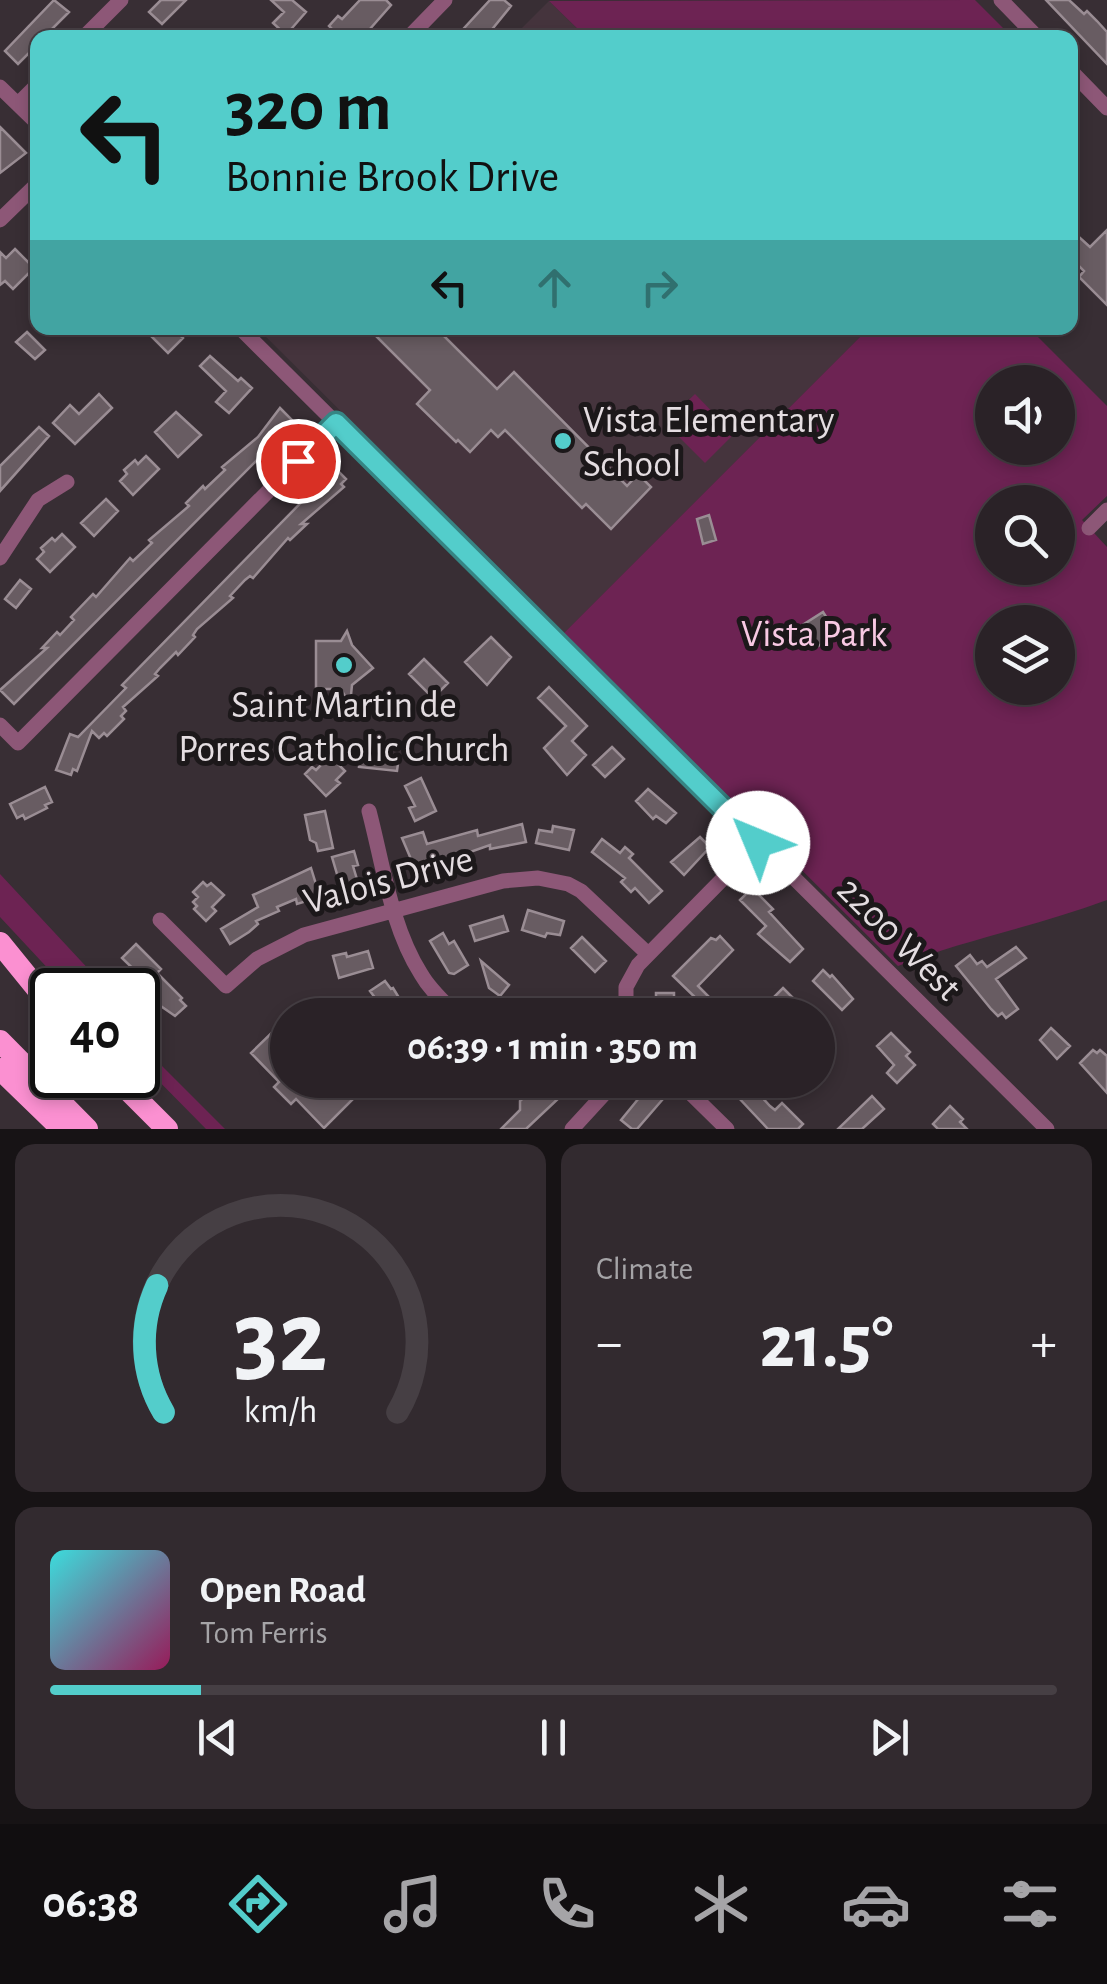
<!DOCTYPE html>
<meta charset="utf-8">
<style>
body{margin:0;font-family:"Alegreya Sans",sans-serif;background:#322a2f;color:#f1f3f6;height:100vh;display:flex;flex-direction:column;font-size:38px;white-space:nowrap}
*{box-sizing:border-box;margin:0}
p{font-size:32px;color:#a5a4a7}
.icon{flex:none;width:55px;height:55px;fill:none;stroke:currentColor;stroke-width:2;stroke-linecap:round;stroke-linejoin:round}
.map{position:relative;height:1129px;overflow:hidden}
.panel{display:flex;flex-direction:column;gap:15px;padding:15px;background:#171315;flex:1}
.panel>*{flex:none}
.banner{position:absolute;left:30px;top:30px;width:1048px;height:305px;border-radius:20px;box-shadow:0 5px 15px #0003,0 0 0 2px #463f44;background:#53cdcb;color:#111;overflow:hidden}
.controls{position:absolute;left:975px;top:365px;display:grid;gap:20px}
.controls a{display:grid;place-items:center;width:100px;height:100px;border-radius:50%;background:#2a2227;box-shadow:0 5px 15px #0003,0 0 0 2px #463f44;font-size:50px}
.speed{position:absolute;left:30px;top:968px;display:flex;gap:20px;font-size:50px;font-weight:700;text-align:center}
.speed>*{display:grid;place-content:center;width:130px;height:130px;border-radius:50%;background:#2a2227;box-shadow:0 5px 15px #0003,0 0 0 2px #463f44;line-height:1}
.speed .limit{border:5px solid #111;border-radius:15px;background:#fff;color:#111}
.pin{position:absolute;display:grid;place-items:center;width:85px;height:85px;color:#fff;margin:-42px;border:5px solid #fff;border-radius:50%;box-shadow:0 2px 10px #0007}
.me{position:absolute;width:110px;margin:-55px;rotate:315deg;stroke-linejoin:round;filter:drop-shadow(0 0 8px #0008)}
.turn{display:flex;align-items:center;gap:35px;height:210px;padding:0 30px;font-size:45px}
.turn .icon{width:130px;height:130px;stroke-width:2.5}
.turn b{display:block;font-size:70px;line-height:85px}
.lanes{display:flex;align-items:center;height:95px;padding:0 30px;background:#0003;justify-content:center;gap:50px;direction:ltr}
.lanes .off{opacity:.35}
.big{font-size:75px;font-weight:600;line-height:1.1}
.panel .tile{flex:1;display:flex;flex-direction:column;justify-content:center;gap:15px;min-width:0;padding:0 35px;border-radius:20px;background:#322a2f}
.panel .dial{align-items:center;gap:0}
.dial svg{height:260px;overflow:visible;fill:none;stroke:#463f44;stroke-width:7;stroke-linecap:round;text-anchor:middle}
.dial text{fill:#f1f3f6;stroke:none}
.song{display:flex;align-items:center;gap:30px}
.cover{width:120px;height:120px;border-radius:15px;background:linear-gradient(135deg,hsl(180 70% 55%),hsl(330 70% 35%))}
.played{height:10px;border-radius:5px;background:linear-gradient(90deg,#53cdcb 15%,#463f44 15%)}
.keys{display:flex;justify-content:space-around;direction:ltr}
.heat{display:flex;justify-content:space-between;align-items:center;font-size:55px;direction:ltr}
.panel .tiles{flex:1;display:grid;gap:15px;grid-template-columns:1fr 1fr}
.tile:last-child{grid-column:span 2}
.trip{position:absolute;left:270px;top:998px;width:565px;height:100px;border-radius:50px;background:#2a2227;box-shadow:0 5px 15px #0003,0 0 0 2px #463f44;font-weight:600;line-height:100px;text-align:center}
.dock{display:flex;height:160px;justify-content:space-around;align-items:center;background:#110e10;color:#a5a4a7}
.dock .icon{width:70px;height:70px}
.dock .selected{color:#53cdcb}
.dock b{font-size:45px;color:#f1f3f6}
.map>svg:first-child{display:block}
</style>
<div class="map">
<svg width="1107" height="1129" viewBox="0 0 1107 1129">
<rect width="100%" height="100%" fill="#382e34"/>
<path fill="#45343d" d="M549,1l37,36 -74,1z
M257,328h612l-305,305z"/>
<path fill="#6d2353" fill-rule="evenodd" d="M975,0l37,37h-426l-37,-36z
M869,328h160l78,78v90l-25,24 25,27v353c-69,26 -141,39 -209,66l-334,-333zM992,382h66v66h-66zM992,502h66v66h-66zM992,622h66v66h-66z
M695,394l39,40 -29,29 -40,-40z
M0,874l94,101 -5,4 11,11h-32l-68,-73z
M138,1042l87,87h-19l-68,-69z"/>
<path fill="#685c62" stroke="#9a8d94" stroke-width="2.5" d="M54,0l15,12 -26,26h-5v6l-20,20 -13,-13z
M161,0h25l-24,24 -13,-12z
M271,0h21l14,12 -20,23 -13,-12 11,-11z
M360,0h26l5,5 -29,33h-32l5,-6 -6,-6 9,-10 4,3z
M490,0h14l7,6 -26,32h-30z
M1046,0h23l15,14 3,-3 10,10 10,11v32z
M0,127l26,26 -26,20z
M1107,230v75l-28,-28 5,-6 -14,-14v-10l9,-10 11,10z
M15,249l19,19 -21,21 -8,-8 -5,4v-33l6,6z
M143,328h30l10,10 -15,15z
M368,328h68l61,61 17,-17 113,114 11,-12 13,13 -40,42 -25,-25 -4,4 -77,-78 -7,7 -7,-7 -21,22 -12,-12 -2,2 -39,-38 13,-14z
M27,332l18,18 -10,9 -19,-17z
M210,356l28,25 3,-3 11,10 -23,25 -13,-11 10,-11 -26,-25z
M99,394l13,14 -37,36 -22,-21 17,-18 9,9z
M280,408l13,13 -11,14 -268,269 -14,-14 47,-42h-5l15,-16 3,3 14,-15 -3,-3 22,-23 3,3 34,-39 3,3 19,-18 -3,-3 40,-34 -3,-3 17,-17 2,3 20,-19 -3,-3 36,-30z
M176,412l25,23 -23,22 -23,-25z
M39,427l10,9 -49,55v-25z
M146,456l13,13 -26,26 -13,-14 7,-7 -3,-4 11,-10 3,4z
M335,468l11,11 -5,5 3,3 -43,37h6l-17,16 -2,-2 -35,40 -3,-2 -5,4 -15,16 3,2 -36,31 -4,6 2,2 -17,18 -2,-3 -16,16 -5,6 3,2 -35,31 3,4 -5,5 3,3 -17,17 -3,-3 -5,5 -7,-7 -15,40 -4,-2 -2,6 -15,-5 14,-36 8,3 48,-49 -4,-3z
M106,499l12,12 -24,25 -13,-13z
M709,515l7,25 -13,4 -6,-25z
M62,534l13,13 -25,25 -13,-13 7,-7 -3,-4 11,-10 3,3z
M20,580l11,9 -15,19 -11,-9z
M823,612l14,22 -22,14 -14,-22z
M347,631l5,14 21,23 -21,17 -2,20 -9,-16h-25v-48h25z
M491,637l20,20 -24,28 -22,-23z
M424,659l24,24 -15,15 -24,-24z
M549,687l38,39 -15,15 14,14 -19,20 -23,-27 22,-22 -28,-28z
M376,744l11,1v9l12,2 -2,15 -38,-4 2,-19 14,1z
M612,747l12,12 -19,18 -12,-12z
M330,756l15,15 -9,9 4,3 -14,13 -21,-22 7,-7 4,3z
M421,778l15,33 -21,10 -6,-13 6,-2 -10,-20z
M45,787l7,15 -7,3 2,3 -22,11 -2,-4 -6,3 -7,-14z
M648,789l28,24 -10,10 -10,-7 -3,3 -17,-18z
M325,811l8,37 -15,3 -2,-8 -6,-3 -5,-25z
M522,824l4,18 -36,7v-4l-74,26 -14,-33 21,-6 4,12 50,-14 1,6z
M553,826l21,4 -5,20 -33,-7 3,-13 13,2z
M700,837l10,10 -26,28 -13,-13z
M602,839l18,14 5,-6 8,7 -4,4 33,33 -13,12 -14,-15 -4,4 -10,-10 4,-4 -33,-26z
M354,851l4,14 -5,1 6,20 -17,5 -10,-34z
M311,868l8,26 -2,4 -20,6 -1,-5 -19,8 2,4 -23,10 2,3 -9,8 -19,12 -9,-15 37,-22 -5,-12z
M203,882l4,4 4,-3 13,12 -12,12 4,4 -10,10 -12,-12 3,-3 -4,-4 5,-5 -5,-5z
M752,888l21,21 -4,3 34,37 -13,13 -32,-28 8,-8 -26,-26z
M528,910l36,11 -4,14 -13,-2 -2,4 -23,-7z
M503,916l5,15 -33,10 -5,-15z
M443,933l6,11 5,-3 14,24 -14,9 -5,-1 -19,-32z
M720,936l13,14 -35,36 22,22 -7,7h-7l-7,-7 4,-3 -30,-29 38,-38 5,2z
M582,937l24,24 -11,11 -24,-24z
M136,944l25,25 -4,4 25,25 -2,2 6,6 -11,10 -20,-14 3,-3 -8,-8 3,-3 -31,-30z
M1016,947l10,11 -30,21 22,30 -12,9 -4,-5 -4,3 -7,-7 -35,-43 14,-11 7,9 5,-3 5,6z
M368,951l5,17 -34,10 -6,-22 13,-3 1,4z
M481,961l28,24 -9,11 -11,-8z
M823,970l7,7 2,-2 21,24 -11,11 -29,-29z
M385,981l6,8 2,-1 14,23 -6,4 -16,-4 -15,-20z
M783,988l10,10 -19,17 -9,-9z
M656,993h18v22h-18z
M288,1017v63h57l14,13 -35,35 -28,-29 -5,5 -17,-17 5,-5 -28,-29z
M1051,1028l19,18 -13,13 -17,-19z
M891,1033l19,19 -4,4 9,9 -18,18 -10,-10 7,-8 -17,-19z
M1093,1050l4,3 3,-3 7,6v37l-27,-30z
M549,1080h29l-52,49h-25l19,-19v-9l11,-10 3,3z
M722,1080h24l24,26 5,4 7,-7 21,21 -5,5h-30z
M648,1087l15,12 -26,30h-5l-11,-9z
M872,1096l12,13 -22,20h-24z
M950,1106l13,13 -3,3 7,7h-29l-5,-5z"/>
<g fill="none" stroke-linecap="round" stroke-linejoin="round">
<path stroke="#8d5777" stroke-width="15" d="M1001,0l37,38
M83,38l38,-38
M408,38l37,-38
M1070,70l37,38
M0,87l38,37
M18,104l20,-20
M0,220l38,-37
M240,328l807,801
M1089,528l18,-18
M0,558l38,-58 29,-18
M0,725l18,18 318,-320
M369,811c14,53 22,116 52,163 9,16 23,28 36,41
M160,920l66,66 31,-27 47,-24 199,-54 35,-3 30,6 13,7 67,63
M626,1015v-28l12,-22 120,-122
M677,1080l50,49
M572,1129l45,-49"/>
<path stroke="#fb90d1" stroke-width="22" d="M0,943l52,64
M0,1041l87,88
M0,1069l62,60
M113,1075l54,54"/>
</g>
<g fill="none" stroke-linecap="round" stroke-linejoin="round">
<g stroke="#368584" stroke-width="25">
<path id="route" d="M298,461l38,-38 422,420"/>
</g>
<use href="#route" stroke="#53cdcb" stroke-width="18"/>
</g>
<g fill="#53cdcb" stroke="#1c181a" stroke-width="4">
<circle cx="563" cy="441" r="10"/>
<circle cx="344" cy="665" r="10"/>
</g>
<g text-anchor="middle" stroke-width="10" stroke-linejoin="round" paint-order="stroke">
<g font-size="38" fill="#e4dde1" stroke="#1c181a" text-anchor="start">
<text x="583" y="432">Vista Elementary<tspan x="583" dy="44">School</tspan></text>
<text x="344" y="717" text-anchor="middle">Saint Martin de<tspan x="344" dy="44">Porres Catholic Church</tspan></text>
</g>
<g font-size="38" fill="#f8c9e3" stroke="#1c181a">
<text x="814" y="646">Vista Park</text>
</g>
<g font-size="38" fill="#e4dde1" stroke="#1c181a">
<text transform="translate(388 879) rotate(-15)" y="13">Valois Drive</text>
<text transform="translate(900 938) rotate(45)" y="13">2200 West</text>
</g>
</g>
</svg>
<div class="controls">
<a><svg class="icon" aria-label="sound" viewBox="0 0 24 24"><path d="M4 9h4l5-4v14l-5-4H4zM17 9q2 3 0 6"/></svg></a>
<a><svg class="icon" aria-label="search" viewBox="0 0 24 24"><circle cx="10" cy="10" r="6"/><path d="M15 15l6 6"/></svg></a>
<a><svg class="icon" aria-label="layers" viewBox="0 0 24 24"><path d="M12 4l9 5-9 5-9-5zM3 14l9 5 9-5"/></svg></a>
</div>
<div class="speed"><div class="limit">40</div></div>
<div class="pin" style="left:298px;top:461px;background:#d93025"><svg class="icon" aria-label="arrive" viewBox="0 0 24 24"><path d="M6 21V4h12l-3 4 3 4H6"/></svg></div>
<svg class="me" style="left:758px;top:843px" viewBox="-20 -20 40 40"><circle r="19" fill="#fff"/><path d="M0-13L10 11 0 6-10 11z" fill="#53cdcb"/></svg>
<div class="trip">06:39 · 1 min · 350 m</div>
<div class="banner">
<div class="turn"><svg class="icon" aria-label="left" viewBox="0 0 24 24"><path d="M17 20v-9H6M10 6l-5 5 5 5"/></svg><div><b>320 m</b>Bonnie Brook Drive</div></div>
<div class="lanes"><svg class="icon" aria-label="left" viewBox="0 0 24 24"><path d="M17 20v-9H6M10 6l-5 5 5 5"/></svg><svg class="icon off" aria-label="ahead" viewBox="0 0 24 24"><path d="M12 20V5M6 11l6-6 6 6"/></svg><svg class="icon off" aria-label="right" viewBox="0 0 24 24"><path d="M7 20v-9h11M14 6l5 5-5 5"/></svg></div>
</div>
</div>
<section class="panel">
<div class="tiles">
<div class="tile dial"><svg viewBox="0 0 100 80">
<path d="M14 69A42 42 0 1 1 86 69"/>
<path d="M14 69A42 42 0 0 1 12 30" stroke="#53cdcb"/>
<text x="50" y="56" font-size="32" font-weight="700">32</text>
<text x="50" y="72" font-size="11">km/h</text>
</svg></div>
<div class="tile"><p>Climate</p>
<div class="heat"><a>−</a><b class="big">21.5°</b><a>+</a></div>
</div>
<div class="tile">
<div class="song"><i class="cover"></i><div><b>Open Road</b><p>Tom Ferris</p></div></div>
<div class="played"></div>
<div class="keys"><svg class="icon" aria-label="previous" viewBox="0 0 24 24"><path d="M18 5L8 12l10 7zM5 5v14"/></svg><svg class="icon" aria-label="pause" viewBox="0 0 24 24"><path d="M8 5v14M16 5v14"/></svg><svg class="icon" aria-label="next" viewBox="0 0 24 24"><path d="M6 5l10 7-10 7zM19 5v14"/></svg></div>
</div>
</div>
</section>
<nav class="dock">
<b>06:38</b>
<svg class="icon selected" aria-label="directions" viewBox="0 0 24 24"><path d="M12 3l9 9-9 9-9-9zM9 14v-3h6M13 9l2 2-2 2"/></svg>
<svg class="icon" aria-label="music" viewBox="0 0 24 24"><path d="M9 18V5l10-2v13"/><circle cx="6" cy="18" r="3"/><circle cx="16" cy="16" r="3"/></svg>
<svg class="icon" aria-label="phone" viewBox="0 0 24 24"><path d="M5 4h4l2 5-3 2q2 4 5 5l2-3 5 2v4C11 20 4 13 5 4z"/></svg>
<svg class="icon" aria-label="climate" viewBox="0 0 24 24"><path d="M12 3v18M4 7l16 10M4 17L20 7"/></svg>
<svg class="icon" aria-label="car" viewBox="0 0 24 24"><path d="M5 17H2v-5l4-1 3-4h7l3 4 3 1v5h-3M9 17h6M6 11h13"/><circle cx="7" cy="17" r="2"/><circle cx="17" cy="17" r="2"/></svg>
<svg class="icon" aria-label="filters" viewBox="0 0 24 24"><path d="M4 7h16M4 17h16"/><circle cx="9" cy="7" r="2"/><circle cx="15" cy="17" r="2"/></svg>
</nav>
